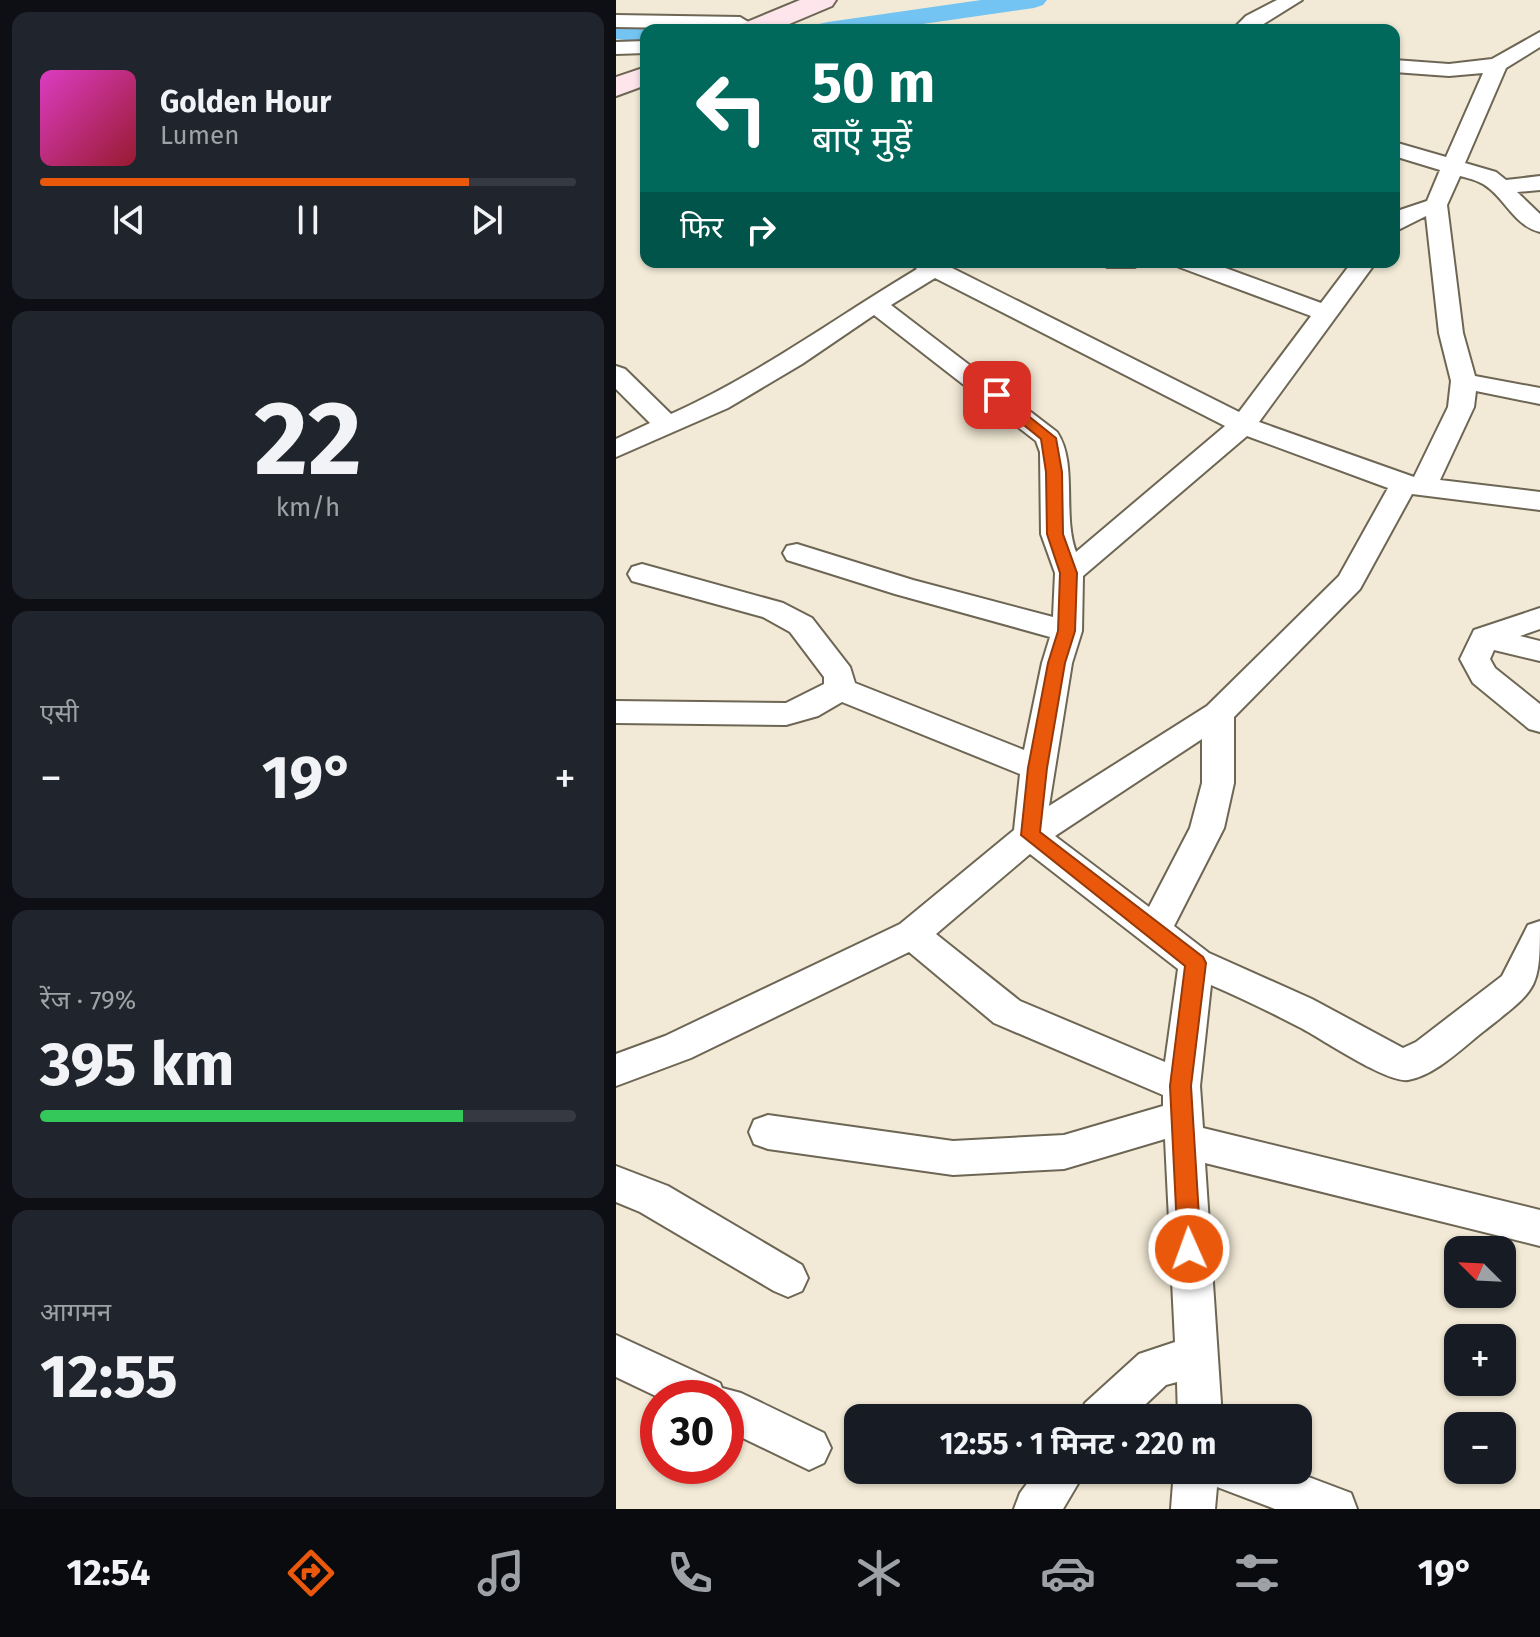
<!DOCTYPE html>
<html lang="hi">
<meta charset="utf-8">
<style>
body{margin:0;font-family:"Fira Sans","Noto Sans Devanagari",sans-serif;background:#20242c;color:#f1f3f6;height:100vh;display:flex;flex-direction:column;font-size:30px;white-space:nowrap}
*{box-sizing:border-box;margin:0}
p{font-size:26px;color:#9ea1a6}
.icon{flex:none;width:44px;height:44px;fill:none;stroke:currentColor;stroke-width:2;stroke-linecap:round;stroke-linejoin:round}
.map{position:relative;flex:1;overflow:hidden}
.side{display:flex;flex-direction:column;gap:12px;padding:12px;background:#0d0f14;width:616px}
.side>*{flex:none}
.hud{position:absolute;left:24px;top:24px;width:760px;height:244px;border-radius:16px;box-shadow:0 2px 6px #0004;background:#00695c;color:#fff;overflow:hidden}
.needle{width:52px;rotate:294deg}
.tools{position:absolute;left:828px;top:1236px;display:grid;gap:16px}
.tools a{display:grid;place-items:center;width:72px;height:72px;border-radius:16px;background:#171b24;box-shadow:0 2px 6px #0004;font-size:40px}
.speed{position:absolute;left:24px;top:1380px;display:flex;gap:16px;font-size:40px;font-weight:700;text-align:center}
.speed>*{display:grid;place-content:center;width:104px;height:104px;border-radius:50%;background:#171b24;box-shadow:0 2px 6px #0004;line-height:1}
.speed .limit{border:12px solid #d22;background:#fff;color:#111}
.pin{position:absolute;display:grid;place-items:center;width:68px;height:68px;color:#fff;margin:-34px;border-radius:16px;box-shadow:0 4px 12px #0006}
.me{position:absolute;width:88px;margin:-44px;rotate:358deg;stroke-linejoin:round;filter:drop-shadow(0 0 6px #0008)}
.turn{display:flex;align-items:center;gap:28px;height:168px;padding:0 40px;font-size:36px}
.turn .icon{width:104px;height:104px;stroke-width:2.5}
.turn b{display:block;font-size:56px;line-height:68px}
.then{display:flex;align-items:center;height:76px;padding:0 40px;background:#0003;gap:16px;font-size:30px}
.big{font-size:60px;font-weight:700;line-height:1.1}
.side .widget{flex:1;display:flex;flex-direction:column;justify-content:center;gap:12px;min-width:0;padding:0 28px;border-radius:16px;background:#20242c}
.side .dial{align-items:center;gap:0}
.dial b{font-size:104px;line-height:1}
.song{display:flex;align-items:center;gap:24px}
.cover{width:96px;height:96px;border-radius:12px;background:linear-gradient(135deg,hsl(310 70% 55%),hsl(350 70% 35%))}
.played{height:8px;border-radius:4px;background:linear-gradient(90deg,#ea580c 80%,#363941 80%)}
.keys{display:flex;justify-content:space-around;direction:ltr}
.heat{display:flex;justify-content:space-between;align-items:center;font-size:44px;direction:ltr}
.charge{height:12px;border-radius:6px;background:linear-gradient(90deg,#34c759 79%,#363941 0)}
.trip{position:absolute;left:228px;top:1404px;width:468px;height:80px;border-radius:16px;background:#171b24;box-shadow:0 2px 6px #0004;font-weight:700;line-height:80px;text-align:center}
.tab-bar{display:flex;height:128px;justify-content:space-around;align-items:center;background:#090b0e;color:#9ea1a6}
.tab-bar .icon{width:56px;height:56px}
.tab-bar .active{color:#ea580c}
.tab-bar b{font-size:36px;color:#f1f3f6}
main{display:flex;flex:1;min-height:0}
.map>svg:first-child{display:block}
</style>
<main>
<section class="side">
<div class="widget">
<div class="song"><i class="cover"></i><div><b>Golden Hour</b><p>Lumen</p></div></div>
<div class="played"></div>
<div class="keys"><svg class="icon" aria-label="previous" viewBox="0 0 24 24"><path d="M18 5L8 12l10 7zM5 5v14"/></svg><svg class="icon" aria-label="pause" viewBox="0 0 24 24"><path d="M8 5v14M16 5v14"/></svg><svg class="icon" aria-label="next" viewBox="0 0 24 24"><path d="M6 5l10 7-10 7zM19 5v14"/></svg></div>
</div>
<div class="widget dial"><b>22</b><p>km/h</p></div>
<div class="widget"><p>एसी</p>
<div class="heat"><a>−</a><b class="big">19°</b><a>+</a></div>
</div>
<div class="widget"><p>रेंज · 79%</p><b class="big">395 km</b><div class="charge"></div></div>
<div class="widget"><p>आगमन</p><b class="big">12:55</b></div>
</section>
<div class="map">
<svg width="924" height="1509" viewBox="0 0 924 1509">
<rect width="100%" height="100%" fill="#f2ead6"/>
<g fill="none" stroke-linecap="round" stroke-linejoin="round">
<path fill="#73c4f2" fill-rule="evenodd" d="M365,0h66l-4,5 -9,3 -153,22h-66l4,-6 9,-2z
M0,23l40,7h-10v12l-30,-3z"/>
<g stroke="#6d6654" stroke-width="4">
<path id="street" d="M661,0h25l-48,30h-22l14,-14z
M0,15l124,2 10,6 -10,6 -124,-2z
M924,32v15l-34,21 -41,95 31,9 10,8 34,-4v14l-23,2 23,22v18c-24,-6 -33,-29 -50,-43 -9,-8 -19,-10 -30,-13l-13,29 16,128 12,43 65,12v16l-64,-13 -2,16 -34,73 100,12v18l-128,-16 -52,95 -126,128v66l-10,45 -50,98 35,27 103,46 91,49 13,-6 86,-66 26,-51 12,-4c0,70 -2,67 -56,110 -22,17 -48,44 -76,49 -22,3 -87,-42 -109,-53 -29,-15 -58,-29 -88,-42l-11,101 3,42 337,82v36l-335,-83 17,255h-44l-1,-36 -11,3 -35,33h-53l7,-15 54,-49 36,-12 -10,-203 -101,30 -111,6 -185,-26 -14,-5 -5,-12 5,-12 14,-5 185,26 111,-6 99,-29v-11l-169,-72 -85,-71 -218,106 -75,28v-32l49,-18 235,-112 114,-94 6,-56 -178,-72 -24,14 -32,9 -170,-2v-22l170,2 38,-19v-7l-34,-45 -27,-15 -131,-36 -4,-7 4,-7 10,-3 141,39 29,15 38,49 5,16 169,67 18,-87 8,-26 -155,-43 -108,-34 -4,-7 4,-7 10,-2 116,36 140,37 2,-44 -14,-39 -1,-82 -4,-11 -162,-126 -72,49 -74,44 -112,49v-18l34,-16 -34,-34v-23l9,3 46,45c87,-39 164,-96 246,-145l-7,-7h47l-5,6 287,144 72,-96 -132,-49 -4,-5h34l112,41 31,-41h24l-117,160 155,55 34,-70 3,-26 -12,-48 -13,-117 -32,16v-20l33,-11 13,-31 -46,-14v-14l52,15 37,-84 -34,3 -55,-4v-12l55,4 43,-5zM319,278l290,148 -149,126c-14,-37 2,-89 -19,-120l-166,-127zM631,436l141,52 -49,88 -132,130 -158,100 23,-143 10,-32 1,-55zM586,739v44l-12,45 -41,79 -94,-71zM414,854l148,115 -13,93 -145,-61 -84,-67z
M30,41v12l-30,1v-12z
M487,262h36l-4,5h-28z
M924,608v21l-20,7 20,5v20l-46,-11 -4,9 5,9 45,36v28l-11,-3 -56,-46 -13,-24 14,-29z
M0,1166l52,20 134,79 6,13 -6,13 -14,6 -14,-6 -134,-79 -24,-10z
M0,1335l104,48 2,5 19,5 83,40 7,15 -7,15 -15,7 -83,-40v-32h-66l-44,-21z
M421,1470h49l-23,39h-49l6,-16z
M558,1470h116l61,23 6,16h-82l-58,-22 -2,22h-44z"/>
</g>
<g stroke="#6d6654" stroke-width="4">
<path id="secondary" d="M184,0h36l-4,6 -57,24h-37l4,-6z
M30,67v18l-30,11v-19z"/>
</g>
<use href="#street" fill="#fff" fill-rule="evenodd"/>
<use href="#secondary" fill="#fee5ec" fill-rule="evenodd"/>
</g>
<path fill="#ea580c" stroke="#983908" stroke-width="2" d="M381,391l59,47 6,34 1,62 14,39 -2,58 -10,32 -18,105 -7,64 163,125 3,6 -15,123 10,163 -4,8 -8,3 -8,-3 -3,-8 -8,-163 15,-120 -164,-131 7,-67 20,-105 10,-32 2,-58 -13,-39 -1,-62 -5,-33 -49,-40v-7z"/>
</svg>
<div class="tools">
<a><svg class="needle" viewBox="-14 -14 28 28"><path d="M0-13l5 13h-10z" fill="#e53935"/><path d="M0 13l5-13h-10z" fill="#9ea1a6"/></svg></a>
<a>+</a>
<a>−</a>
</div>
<div class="speed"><div class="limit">30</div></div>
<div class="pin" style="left:381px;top:395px;background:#d93025"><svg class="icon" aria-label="arrive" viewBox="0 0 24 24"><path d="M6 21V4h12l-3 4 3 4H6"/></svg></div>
<svg class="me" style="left:573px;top:1249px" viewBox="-20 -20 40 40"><circle r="17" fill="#ea580c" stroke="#fff" stroke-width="3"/><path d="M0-11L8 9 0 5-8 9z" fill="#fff"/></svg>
<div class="trip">12:55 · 1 मिनट · 220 m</div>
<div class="hud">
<div class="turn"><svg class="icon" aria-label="left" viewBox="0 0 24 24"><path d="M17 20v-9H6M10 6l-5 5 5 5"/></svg><div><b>50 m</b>बाएँ मुड़ें</div></div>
<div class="then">फिर<svg class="icon" aria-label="right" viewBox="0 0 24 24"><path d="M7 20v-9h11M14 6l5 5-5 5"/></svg></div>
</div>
</div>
</main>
<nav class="tab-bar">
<b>12:54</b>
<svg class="icon active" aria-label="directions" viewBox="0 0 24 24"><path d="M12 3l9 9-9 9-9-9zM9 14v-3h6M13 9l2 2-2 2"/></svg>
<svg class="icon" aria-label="music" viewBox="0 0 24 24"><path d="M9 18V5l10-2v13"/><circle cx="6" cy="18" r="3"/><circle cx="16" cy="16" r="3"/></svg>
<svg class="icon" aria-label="phone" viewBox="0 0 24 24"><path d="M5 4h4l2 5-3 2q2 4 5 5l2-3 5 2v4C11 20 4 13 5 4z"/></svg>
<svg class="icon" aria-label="climate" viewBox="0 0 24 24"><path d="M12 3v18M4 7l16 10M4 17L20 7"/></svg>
<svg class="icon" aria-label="car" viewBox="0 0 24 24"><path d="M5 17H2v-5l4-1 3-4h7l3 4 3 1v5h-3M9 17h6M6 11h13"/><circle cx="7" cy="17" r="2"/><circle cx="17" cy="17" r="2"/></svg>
<svg class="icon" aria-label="filters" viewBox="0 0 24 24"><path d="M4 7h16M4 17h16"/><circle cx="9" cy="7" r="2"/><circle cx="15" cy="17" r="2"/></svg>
<b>19°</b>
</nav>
